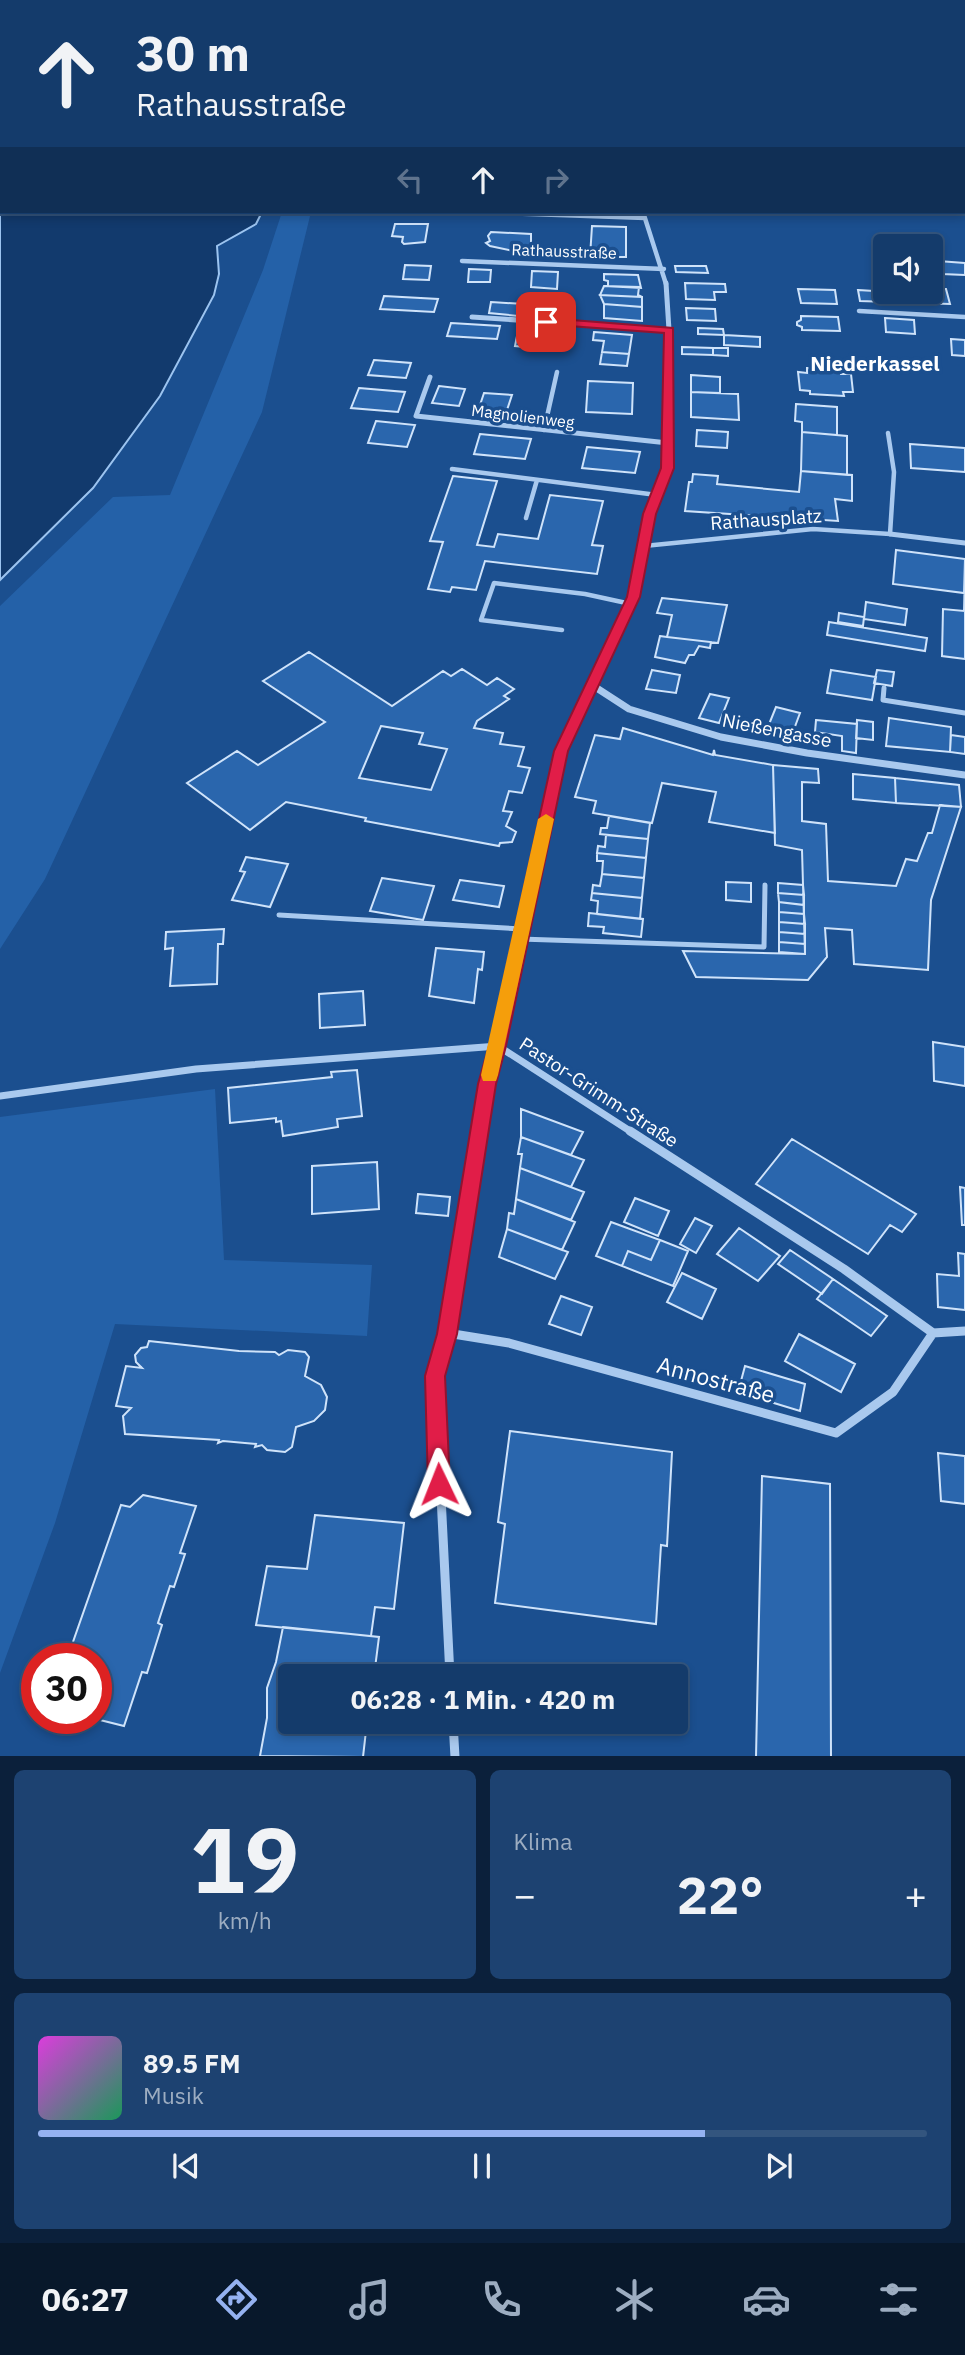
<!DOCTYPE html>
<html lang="de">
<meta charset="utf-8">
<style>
body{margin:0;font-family:"IBM Plex Sans",sans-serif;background:#1d4271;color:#f1f3f6;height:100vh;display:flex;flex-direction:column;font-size:26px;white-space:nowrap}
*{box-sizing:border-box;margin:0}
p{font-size:23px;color:#9dadc1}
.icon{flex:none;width:38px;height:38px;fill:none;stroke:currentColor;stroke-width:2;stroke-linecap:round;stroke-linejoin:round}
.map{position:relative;height:1756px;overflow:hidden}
.details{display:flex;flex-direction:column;gap:14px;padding:14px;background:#0b203b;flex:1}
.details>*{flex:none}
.banner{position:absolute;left:0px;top:0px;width:966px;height:214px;box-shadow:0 4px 10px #0003,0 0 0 2px #33557e;background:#143b6b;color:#f1f3f6;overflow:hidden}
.buttons{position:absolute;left:873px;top:234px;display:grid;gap:14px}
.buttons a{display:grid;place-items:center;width:70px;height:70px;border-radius:7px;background:#143b6b;box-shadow:0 4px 10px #0003,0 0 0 2px #33557e;font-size:35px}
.speed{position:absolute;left:21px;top:1643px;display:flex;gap:14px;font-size:35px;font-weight:700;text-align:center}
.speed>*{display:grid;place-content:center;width:91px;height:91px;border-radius:50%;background:#143b6b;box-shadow:0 4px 10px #0003,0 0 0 2px #33557e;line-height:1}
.speed .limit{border:10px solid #d22;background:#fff;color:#111}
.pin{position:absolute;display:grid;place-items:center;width:60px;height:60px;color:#fff;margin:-30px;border-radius:14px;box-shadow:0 4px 10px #0006}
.me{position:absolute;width:77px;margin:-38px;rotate:358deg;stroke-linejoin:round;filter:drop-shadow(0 0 5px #0008)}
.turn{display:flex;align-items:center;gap:24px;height:147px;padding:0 21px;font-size:32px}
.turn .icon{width:91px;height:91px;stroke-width:2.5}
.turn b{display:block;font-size:49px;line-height:60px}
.lanes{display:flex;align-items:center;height:66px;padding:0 21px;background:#0003;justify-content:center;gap:35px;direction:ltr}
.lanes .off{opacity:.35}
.big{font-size:52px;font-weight:800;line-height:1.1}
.details .tile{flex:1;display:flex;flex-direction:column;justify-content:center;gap:10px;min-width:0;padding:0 24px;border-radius:10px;background:#1d4271}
.details .dial{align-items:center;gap:0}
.dial b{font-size:91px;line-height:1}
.song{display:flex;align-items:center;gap:21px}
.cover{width:84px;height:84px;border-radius:10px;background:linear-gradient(135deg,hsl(300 70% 55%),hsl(150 70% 35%))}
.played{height:7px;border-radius:4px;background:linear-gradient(90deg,#95b2f1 75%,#33557e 75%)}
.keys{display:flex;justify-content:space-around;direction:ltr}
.heat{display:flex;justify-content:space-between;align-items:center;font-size:38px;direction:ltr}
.details .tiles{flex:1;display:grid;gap:14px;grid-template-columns:1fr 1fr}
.tile:last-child{grid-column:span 2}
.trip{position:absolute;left:278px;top:1664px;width:410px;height:70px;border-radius:7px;background:#143b6b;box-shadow:0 4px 10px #0003,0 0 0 2px #33557e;font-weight:800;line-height:70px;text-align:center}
.tab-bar{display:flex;height:112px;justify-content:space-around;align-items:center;background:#08182b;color:#9dadc1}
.tab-bar .icon{width:49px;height:49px}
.tab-bar .on{color:#95b2f1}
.tab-bar b{font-size:32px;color:#f1f3f6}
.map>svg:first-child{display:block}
</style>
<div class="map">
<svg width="965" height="1757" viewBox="0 0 965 1757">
<rect width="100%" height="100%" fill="#1b4f8f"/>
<path fill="#2461a8" d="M282,212h29l-49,200 -217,467 -45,70v-343l113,-109 57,-2 93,-225z
M215,1089l9,171 148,5 -5,71 -252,-12 -60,199 -55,150v-556z"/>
<path fill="#123a6d" stroke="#9cc4f0" stroke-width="2" d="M0,0h267l-265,2v210h260l-6,12 -39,22 2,28 -5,21 -54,101 -67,92 -93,92z"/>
<path fill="#2a66ad" stroke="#cfe3fa" stroke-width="2" fill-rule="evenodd" d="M395,224h33l-3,18 -21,2 -2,-2 1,-5 -11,-1z
M592,226l34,1v30h-36z
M491,232l40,2v10l-2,4 -16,3 -23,-5 -4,-3 4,-2 -2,-5z
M938,261l27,2v12l-23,-1z
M405,265l26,1 -2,14 -26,-1z
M675,266h31l2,7 -32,-1z
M469,269l22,1 -1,12h-22z
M532,271l26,1 -1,17 -26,-2z
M604,274l34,1 3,13 -37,-2h4v-5l-4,-1z
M685,283l40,1 1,8h-12l1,8 -29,-1z
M604,286l35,1 -1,8 4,2 -42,-2z
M798,289l37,1 2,14 -36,-1z
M931,289h15l4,15 -31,-1 -2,-11h14z
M858,290l32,2 1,6h-3l1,4 -29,-1z
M600,295l42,2v10l-38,-3z
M384,296l54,3 -4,13 -54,-3z
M491,302l50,3 -2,13 -50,-5z
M604,304l38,3v14l-38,-3z
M686,308l29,1 1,12 -29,-1z
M801,316l37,1 2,14 -38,-1v-3l-5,-2v-3l4,-2z
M885,318l29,2 1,14 -29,-2z
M451,323l49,3 -3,13 -50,-3z
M698,328l25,1 1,6 -26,-1z
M594,332l38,3 -3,19 -27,-2 2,-11 -11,-1z
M724,335l36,2v10l-36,-2z
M517,336l34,2 -2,11 -34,-3z
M951,339l14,1v16l-13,-1z
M682,347l31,1v7l-31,-1z
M713,348h15v8l-15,-1z
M602,352l27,2 -2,12 -27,-2z
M374,360l37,3 -5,15 -38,-3z
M807,368l33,1 1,5h10l2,18h-10l1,4 -34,-2v-3l-10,-1 -2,-18 9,1z
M691,375l29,2v16l-29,-1z
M588,381l45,2 -1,31 -46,-2z
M439,386l26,3 -6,17 -27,-3z
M359,388l46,4 -7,20 -47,-4z
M691,392l47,2 1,26 -48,-3z
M484,393l28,2 -6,18 -28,-2z
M796,404l41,3v28l-35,-3v-10l-7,-1z
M376,421l39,4 -8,22 -39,-4z
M697,430l31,2 -1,16 -31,-2z
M802,432l45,4v39l-46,-4z
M480,434l51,5 -6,20 -51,-5z
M910,444l55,4v24l-54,-4z
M587,447l53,5 -5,21 -53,-5z
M801,471l51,4v26l-17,-2 3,22 -153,-10 4,-29h3l1,-8 25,2 -1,8 82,8z
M453,476l44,5 -20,64 17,2 4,-13 40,5 12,-44 53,6 -11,44 11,1 -6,28 -112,-13 -9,29 -24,-3 -2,5 -22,-3 15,-47 -13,-1z
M896,550l69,9 -1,34 -71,-9z
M965,570v89l-23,-3 1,-47 21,2z
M662,598l65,7 -9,38 -51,-6 5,-22 -15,-2z
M866,602l41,7 -2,16 -41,-6z
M839,613l25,4 -1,9 -25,-4z
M829,622l98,16 -2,13 -98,-16z
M660,636l7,1 44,5 -1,6 -11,-2 -5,9h-5l-4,8 -30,-6z
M309,652l83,54 51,-35 8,5 11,-7 25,16 10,-7 17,11 -10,7 5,3 -32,22 -3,7 29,5 -3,11 24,3 -6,19 12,2 -8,25 -13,-2 -6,20 9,1 -6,14 10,6 -4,10 -12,1 -1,3 -134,-25 1,-3 -80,-16 -36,28 -63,-47 50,-32 21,14 67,-43 -62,-41zM381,726l42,7 -4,11 28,5 -16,41 -72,-12z
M652,670l28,5 -4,18 -30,-4z
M831,670l45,7 -4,23 -45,-7z
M877,670l17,2 -2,14 -18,-3z
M710,694l19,4 -10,25 -20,-5z
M776,707l24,6 -10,27 -25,-6z
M889,718l62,9 -1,25 -64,-6z
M816,720l41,4 -1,29 -14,-2v-15l-27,-4z
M857,720l16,2v18l-17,-2z
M623,728l90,27 1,-5 1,5 58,10 2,68 -66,-11 7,-30 -54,-9 -10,40 -59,-10 3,-12 -21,-4 20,-62 25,4z
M951,735l14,2v17l-15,-2z
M773,765l45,4 1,14 -17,-1v39l24,3 2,57 68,5 10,-27 11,2 11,-28h4l8,-28 21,2 -30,93 -3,70 -74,-6 -2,-34 -27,-2 2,29 -19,23 -112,-3 -13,-26 122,3 -3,-104 -27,-5z
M853,774l42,4 1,25 -43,-4z
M895,778l64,7 2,22 -65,-4z
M609,816l41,7 -2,16 -48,-5 1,-6h6z
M606,835l42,4 -2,19 -49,-5 1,-7 7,1z
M597,853l49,5 -2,20 -42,-4 1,-13h-6z
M246,857l42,7 -18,43 -38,-7 13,-28 -5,-1z
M602,874l42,4 -2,20 -50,-5 1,-8 7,1z
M382,878l52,8 -11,34 -53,-9z
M460,880l44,6 -5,21 -46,-7z
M726,882l25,1v19l-25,-2z
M778,883l25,2 1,10 -26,-2z
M592,893l50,5 -2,21 -43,-5 1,-13 -7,-1z
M778,893l26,2v10l-25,-3z
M779,902l25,3v9l-25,-2z
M779,912l25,2 1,10 -26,-2z
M589,913l54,6 -2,18 -38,-4 1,-6 -16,-1z
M779,922l26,2v10l-26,-2z
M224,929l-1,15h-5l-1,40 -47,2 3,-38 -8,1 1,-17z
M779,932l26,2v10l-26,-2z
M779,942l26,2v10l-26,-2z
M436,948l48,4 -2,18 -4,-1 -4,34 -45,-7z
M363,991l2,34 -45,3 -1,-34z
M933,1042l32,5v39l-31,-5z
M357,1070l5,46 -25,3 1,8 -55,9 -2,-15 -5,1v-4l-46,5 -2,-35 104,-11 -1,-5z
M521,1109l62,23 -12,23 -50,-18z
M521,1137l63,23 -13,27 -51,-19 2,-14h-4z
M792,1139l124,75 -14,18 -12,-7 -22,29 -112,-70z
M377,1162l2,47 -67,5v-48z
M520,1168l64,24 -13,28 -55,-21z
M960,1187l5,1v37h-3z
M418,1194l32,3 -2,19 -32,-3z
M635,1198l34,13 -11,25 -34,-14z
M516,1199l59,23 -13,28 -55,-21 2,-16 5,1z
M695,1218l17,8 -16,27 -16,-9z
M611,1222l49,18 -9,20 -23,-9 -6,15 -26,-10z
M739,1228l41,28 -22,25 -41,-27z
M507,1229l61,23 -13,27 -56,-22z
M660,1240l28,11 -15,35 -51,-20 6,-15 23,9z
M790,1250l43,29 -11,15 -44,-30z
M958,1253l7,1v56l-27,-3 -1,-33 22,2z
M682,1273l34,16 -14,30 -35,-17z
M833,1279l54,37 -16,20 -54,-37z
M561,1296l31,11 -11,28 -32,-11z
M799,1334l56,30 -14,28 -56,-31z
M149,1341l90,10 36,1 4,3 9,-5 17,2 4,5 -4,19 16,9 6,12 -2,13 -11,11 -18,6 -4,20 -7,5 -18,-2 -5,-5 -7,2 1,-3 -33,-3 -5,2 1,-3 -94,-6 -2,-18 8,-8 -15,-2 10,-40 16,2 -6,-6 -1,-7 6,-7 6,-1z
M745,1366l60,18 -5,27 -62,-19z
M510,1431l162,21 -5,94 -6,-1 -5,79 -161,-21 10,-79 -7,-2z
M938,1453l27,3v48l-24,-3z
M762,1476l68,8 1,273h-75z
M143,1495l53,11 -16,47 5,1 -11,33 -4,-1 -12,37 4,2 -15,48 -5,-1 -18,54 -32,-8h4v-59h-29l54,-154 9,2z
M315,1515l89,8 -10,86 -19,-2 -4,29 -115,-11 11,-59 40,3z
M283,1627l96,10 -5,39h-84v46h77l-4,35 -103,-1 7,-38v-30l9,-26z"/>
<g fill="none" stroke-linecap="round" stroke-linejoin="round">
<path stroke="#a9c9ee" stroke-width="4.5" d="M859,311l106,6
M544,430l13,-58
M888,433l6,39 -4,62
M452,469l205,26
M526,518l11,-38
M562,630l-81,-10 13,-37 91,11 46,10"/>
<path stroke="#a9c9ee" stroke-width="5" d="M884,688l-1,12 82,13
M279,915l243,14
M520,939l244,8 1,-62"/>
<path stroke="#a9c9ee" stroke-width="4.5" d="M644,546l169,-17 77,5"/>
<path stroke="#a9c9ee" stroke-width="4.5" d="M671,2l2,-2
M472,212l173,6
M643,212l23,72
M462,261l202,8"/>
<path stroke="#a9c9ee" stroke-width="5" d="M472,317l197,13
M430,377l-14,39 252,27
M890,534l75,9
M607,653l27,-56 16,-83 18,-45 1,-139 -3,-47"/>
<path stroke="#a9c9ee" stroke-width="7" d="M592,685l37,24 92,28 86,16 158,22
M0,1096l196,-27 302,-23 135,87
M479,1133l8,-49 11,-38 63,-295 47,-100"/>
<path stroke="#a9c9ee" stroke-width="9" d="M630,1131l214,138 89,64 32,-2
M447,1333l62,10 327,90 57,-41 40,-59
M450,1676l-15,-300 12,-43 32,-202
M453,1722l2,35"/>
</g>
<path fill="#e11d48" stroke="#92132f" stroke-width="2" d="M546,318l127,10 1,140 -18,46 -16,83 -72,154 -62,295 -10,38 -39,250 -12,42 5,108 -3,7 -8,4 -7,-4 -4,-7 -3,-108 12,-42 41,-250 11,-38 65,-295 73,-154 16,-83 18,-46 3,-135 -122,-9v-5z"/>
<path fill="#f59e0b" d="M546,814l8,5 -56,256 -2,6h-13l-2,-6 57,-256z"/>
<g text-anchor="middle" stroke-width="7" stroke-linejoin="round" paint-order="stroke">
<g font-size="16" fill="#fff" stroke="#1b4f8f">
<text transform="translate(564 251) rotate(2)" y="6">Rathausstraße</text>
<text transform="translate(523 416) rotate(7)" y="6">Magnolienweg</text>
</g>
<g font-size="19" fill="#fff" stroke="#1b4f8f">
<text transform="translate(766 519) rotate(-4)" y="7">Rathausplatz</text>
<text transform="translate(777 730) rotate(11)" y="7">Nießengasse</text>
<text transform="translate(599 1092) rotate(33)" y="7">Pastor-Grimm-Straße</text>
</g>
<g font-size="21" font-weight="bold" fill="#fff" stroke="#1b4f8f">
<text x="875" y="371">Niederkassel</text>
</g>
<g font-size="23" fill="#fff" stroke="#1b4f8f">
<text transform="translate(716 1380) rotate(15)" y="8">Annostraße</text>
</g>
</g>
</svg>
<div class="buttons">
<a><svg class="icon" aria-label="sound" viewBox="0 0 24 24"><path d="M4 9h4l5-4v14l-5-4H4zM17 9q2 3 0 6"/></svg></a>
</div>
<div class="speed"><div class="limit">30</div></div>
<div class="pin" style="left:546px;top:322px;background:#d93025"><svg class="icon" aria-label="arrive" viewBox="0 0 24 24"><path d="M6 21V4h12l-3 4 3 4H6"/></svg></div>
<svg class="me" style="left:439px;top:1484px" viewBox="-20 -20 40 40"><path d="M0-17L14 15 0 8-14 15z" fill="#e11d48" stroke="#fff" stroke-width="4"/></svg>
<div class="trip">06:28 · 1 Min. · 420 m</div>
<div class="banner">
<div class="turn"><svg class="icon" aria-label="ahead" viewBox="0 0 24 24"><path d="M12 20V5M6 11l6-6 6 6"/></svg><div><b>30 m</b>Rathausstraße</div></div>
<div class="lanes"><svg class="icon off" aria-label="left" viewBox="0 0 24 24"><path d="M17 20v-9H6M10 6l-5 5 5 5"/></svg><svg class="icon" aria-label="ahead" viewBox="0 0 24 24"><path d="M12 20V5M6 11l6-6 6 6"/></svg><svg class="icon off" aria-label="right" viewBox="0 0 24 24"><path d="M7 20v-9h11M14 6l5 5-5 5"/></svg></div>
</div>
</div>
<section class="details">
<div class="tiles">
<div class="tile dial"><b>19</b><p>km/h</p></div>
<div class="tile"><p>Klima</p>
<div class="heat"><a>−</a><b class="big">22°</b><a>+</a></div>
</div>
<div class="tile">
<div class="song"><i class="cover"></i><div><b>89.5 FM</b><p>Musik</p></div></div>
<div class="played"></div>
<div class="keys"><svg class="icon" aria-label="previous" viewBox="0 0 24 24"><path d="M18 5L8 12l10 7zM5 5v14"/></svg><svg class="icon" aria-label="pause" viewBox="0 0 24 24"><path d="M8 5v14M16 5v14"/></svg><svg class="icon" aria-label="next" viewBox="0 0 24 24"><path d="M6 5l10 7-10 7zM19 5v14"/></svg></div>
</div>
</div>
</section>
<nav class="tab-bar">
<b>06:27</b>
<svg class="icon on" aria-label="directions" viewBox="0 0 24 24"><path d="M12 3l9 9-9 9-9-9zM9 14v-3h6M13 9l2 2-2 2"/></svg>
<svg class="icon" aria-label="music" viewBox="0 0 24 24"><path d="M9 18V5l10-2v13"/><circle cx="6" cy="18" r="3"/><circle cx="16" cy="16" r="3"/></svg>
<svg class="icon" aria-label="phone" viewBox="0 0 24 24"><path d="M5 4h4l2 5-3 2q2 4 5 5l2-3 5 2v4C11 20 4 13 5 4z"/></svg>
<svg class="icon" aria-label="climate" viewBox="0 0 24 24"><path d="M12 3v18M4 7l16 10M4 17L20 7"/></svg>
<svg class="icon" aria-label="car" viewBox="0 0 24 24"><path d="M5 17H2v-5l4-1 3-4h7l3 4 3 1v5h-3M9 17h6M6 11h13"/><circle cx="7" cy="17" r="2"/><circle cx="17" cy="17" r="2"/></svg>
<svg class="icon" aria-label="filters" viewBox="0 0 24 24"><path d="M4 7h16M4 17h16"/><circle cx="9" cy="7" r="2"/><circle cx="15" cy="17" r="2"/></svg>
</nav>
